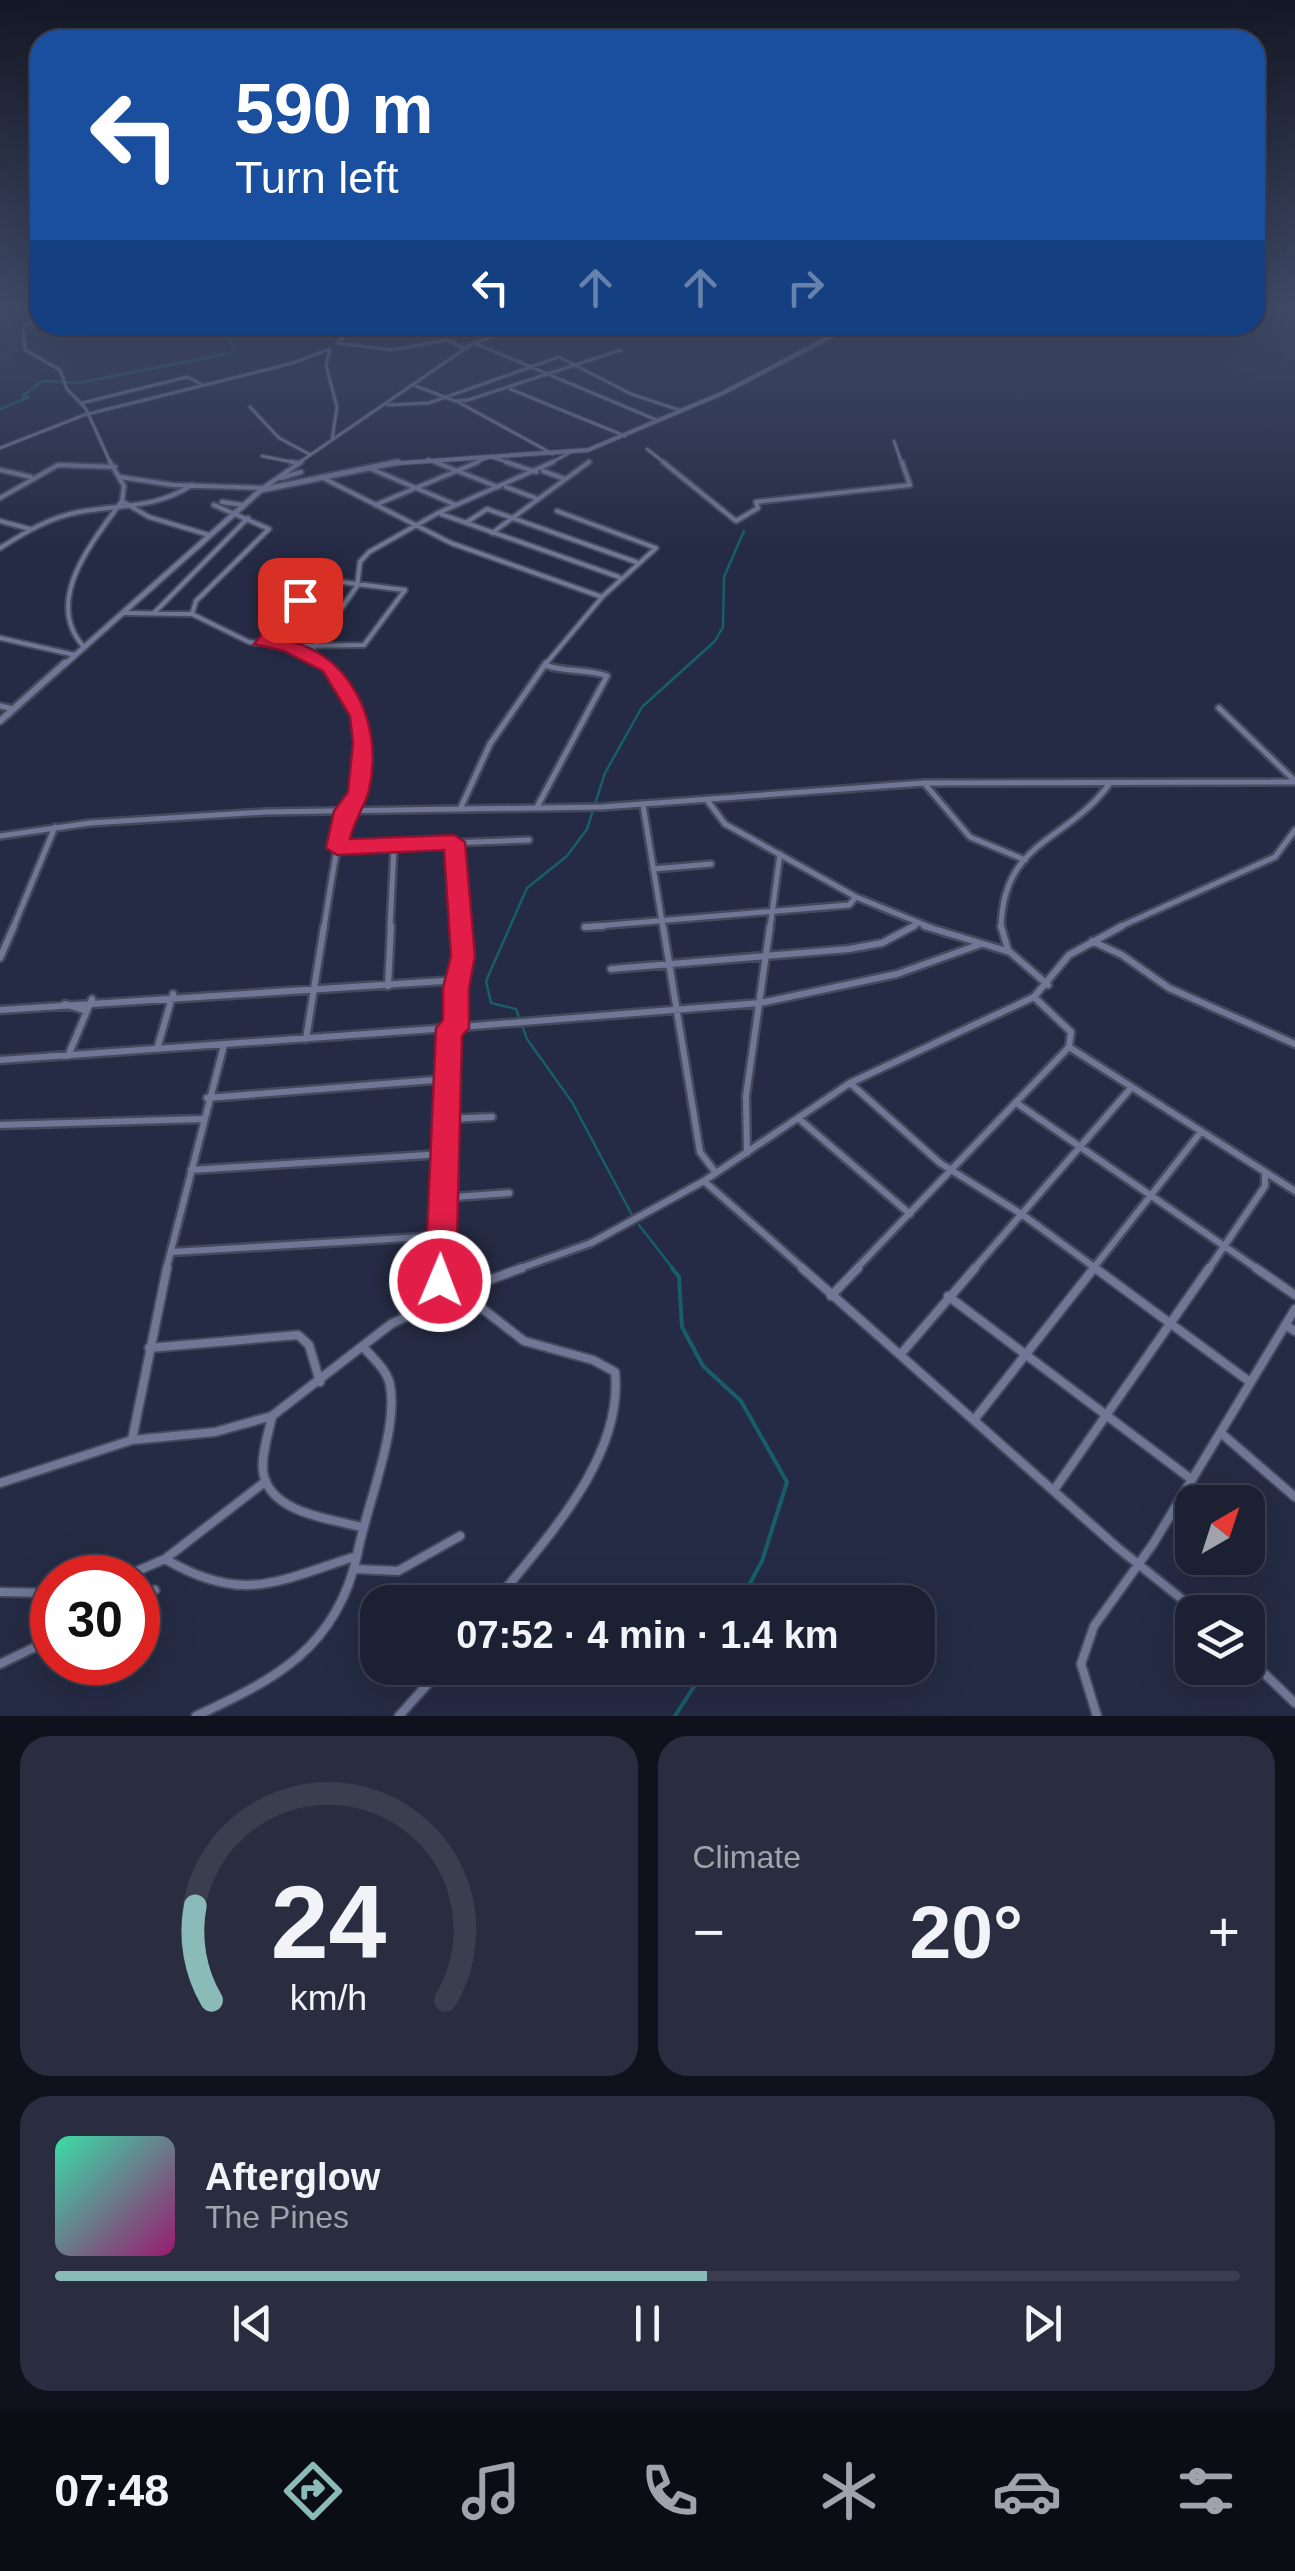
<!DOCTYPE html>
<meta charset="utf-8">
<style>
body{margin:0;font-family:Helvetica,sans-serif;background:#292d3f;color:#f1f3f6;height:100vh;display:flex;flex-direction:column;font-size:38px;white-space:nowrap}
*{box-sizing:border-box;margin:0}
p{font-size:32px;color:#a0a3ac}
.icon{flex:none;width:55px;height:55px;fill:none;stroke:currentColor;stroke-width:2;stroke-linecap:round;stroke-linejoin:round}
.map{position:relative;height:1716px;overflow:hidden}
.panel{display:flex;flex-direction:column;gap:20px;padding:20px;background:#0f121c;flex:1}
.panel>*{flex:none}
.banner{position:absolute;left:30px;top:30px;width:1235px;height:305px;border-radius:30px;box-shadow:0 10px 40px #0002,0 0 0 2px #3a3e4e;background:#1a4fa0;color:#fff;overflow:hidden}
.needle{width:65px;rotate:39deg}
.buttons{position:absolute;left:1175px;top:1485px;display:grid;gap:20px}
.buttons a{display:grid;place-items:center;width:90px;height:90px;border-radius:20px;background:#1c2033;box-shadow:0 10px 40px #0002,0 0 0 2px #3a3e4e;font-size:50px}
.speed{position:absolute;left:30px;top:1555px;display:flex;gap:20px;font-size:50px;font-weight:700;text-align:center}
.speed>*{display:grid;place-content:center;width:130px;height:130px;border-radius:50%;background:#1c2033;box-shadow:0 10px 40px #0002,0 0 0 2px #3a3e4e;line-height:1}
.speed .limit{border:15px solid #d22;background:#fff;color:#111}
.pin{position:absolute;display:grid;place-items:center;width:85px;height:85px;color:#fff;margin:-42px;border-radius:20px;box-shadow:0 5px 15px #0006}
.me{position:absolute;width:110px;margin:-55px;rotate:1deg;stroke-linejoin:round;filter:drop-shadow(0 0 8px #0008)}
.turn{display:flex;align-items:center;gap:35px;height:210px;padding:0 40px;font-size:45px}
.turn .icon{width:130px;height:130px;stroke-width:2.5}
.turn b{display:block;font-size:70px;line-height:85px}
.lanes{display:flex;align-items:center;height:95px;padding:0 40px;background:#0003;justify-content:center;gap:50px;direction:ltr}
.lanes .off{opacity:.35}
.big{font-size:75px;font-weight:800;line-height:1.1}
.panel .widget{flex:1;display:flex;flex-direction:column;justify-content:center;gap:15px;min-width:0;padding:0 35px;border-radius:30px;background:#292d3f}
.panel .dial{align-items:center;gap:0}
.dial svg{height:260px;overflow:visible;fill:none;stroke:#3a3e4e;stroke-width:7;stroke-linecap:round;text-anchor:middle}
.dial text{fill:#f1f3f6;stroke:none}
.song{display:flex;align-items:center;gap:30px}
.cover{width:120px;height:120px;border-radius:15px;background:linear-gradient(135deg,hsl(160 70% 55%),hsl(320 70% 35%))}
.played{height:10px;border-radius:5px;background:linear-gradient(90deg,#8bbbb9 55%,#3a3e4e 55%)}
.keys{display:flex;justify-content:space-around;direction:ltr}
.heat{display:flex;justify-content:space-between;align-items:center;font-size:55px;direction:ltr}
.panel .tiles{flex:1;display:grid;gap:20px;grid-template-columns:1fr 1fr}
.widget:last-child{grid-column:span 2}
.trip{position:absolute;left:360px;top:1585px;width:575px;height:100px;border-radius:30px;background:#1c2033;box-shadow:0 10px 40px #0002,0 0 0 2px #3a3e4e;font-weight:800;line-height:100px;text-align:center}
.dock{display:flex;height:160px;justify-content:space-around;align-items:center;background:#0b0d14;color:#a0a3ac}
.dock .icon{width:70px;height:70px}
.dock .selected{color:#8bbbb9}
.dock b{font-size:45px;color:#f1f3f6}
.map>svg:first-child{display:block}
</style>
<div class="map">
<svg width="1295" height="1716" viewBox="0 0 1295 1716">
<rect width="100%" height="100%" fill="#252b44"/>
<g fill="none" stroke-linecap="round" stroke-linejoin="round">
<path stroke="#185e6a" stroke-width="2.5" d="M0,409l29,-12 -7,-1 20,-15 36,2 153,-30 4,-4 -8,-13 1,-11
M632,1215l-60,-113 -45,-63 -11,-30 -25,-6 -5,-22 41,-93 40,-32 20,-27 18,-56 37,-66 73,-66 8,-14 1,-50 20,-46
M639,1225l35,45"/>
<path stroke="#185e6a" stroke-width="4" d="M672,1268l7,9 3,50 21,39 38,35 46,81 -25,79 -22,41
M675,1716l31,-48"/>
<g stroke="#44495e" stroke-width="5">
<path id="minor-far4" d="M40,317l-17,10 2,23 35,20 7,19 19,20 25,55
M337,343l55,7 55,-10 19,9
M337,343l18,-18
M474,343l185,78
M330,350l-4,15 11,42 -5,33
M416,386l39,15 13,-1 153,-50
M510,389l115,47
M458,402l95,52
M82,403l105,-26 16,8
M388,405l41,-2 130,-46 72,37 51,17
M250,407l29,31 30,16
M894,441l8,23
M0,448l84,-33 209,-52 37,-14
M647,449l19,15
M262,456l35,7
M491,457l22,7
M428,459l13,5
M297,464l172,-118 50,-21
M472,464l20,-8
M549,464l20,-11
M586,464l3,-2"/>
</g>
<g stroke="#44495e" stroke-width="8">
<path id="minor-far3" d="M110,462l14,24 -2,15 27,16 60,18
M291,462l6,1
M435,462l63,25
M506,462l30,10
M663,462l73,59 22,-13 -2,-6 154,-17 -8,-23
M369,468l87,37
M0,470l31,7
M543,471l22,8
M120,477l53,8 91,3
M321,477l130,66 151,54
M281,478l20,-6
M506,487l32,12
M263,488l38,-26
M0,498l58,-33 57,2
M222,502l21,3
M375,505l103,-43
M441,514l178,63
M0,521l30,8
M467,522l20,-13 149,53
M492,533l97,-71
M0,548c24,-15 50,-31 79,-36 41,-8 76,-3 113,-27
M123,613l69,1 57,28 40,4 36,20
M154,613l94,-95
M192,614l4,-13 73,-72 -55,-24
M0,638l75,17
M264,643l53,-64 88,11 -41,55 -72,1
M84,647c-42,-46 9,-106 38,-146
M308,656l49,-70 3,-24 9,-10 69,-39 115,-51
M544,666l59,-70 53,-48 -99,-37"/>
</g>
<g stroke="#44495e" stroke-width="10">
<path id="minor-far2" d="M321,663c36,19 53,96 36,132 -7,13 -13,20 -16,34 -7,33 -12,66 -17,99
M0,706l13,3
M1219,708l76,73
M924,783l46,54 55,23
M707,800l18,24 131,73 76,31
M643,805l20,123
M461,807l29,-63 56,-81
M537,807l70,-131c-22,-8 -40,-3 -62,-11
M0,836l90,-13 175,-11 337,-5 322,-24 371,-1
M454,842l7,86
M337,847l192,-7
M653,869l58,-5
M585,927l264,-22 7,-8
M13,928l42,-101
M390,928l4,-82
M770,928l10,-74
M910,928l7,-4
M1001,928c2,-89 66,-85 109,-145
M1117,928l158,-71 20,-27"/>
</g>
<g stroke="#44495e" stroke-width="11">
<path id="minor-far1" d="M663,926l37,226 16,21
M924,926l86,26 38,33
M1001,926l7,24
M585,927l18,-1
M1092,941l30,14 47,33 126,56
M0,958l14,-32
M611,969l238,-20 33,-6 32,-17
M388,986l3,-60
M456,988l7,-32 -2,-30
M1034,997l37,35 -2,15 226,144
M65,1004l21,7
M0,1010l443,-29 15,11 -2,36
M449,1028l311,-25 137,-29 84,-30
M306,1039l18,-113
M157,1049l16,-55
M68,1056l24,-57
M0,1060l449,-32 -7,242
M850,1083l90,80 83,52 75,55
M207,1098l240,-19
M1018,1104l241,166
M798,1118l112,96
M446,1119l46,-2
M0,1125l202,-6
M747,1153l-1,-57 24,-170
M191,1170l252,-16
M704,1181l101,89
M442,1198l67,-5
M172,1252l269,-16
M166,1270l58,-225
M515,1270l76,-27 113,-62 146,-98 184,-86 35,-42 53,-29
M855,1270l214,-223
M973,1270l158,-182
M1092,1270l108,-137
M1208,1270l57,-84v-14"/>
</g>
<g stroke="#44495e" stroke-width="12">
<path id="minor" d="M802,1268l316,280 80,64
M1095,1268l155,114
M1256,1268l39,27
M460,1291l64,50 69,19 22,12c9,86 -70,167 -120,230
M831,1296l27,-28
M948,1296l243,183
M441,1299l1,-31
M1285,1325l10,6
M149,1348l149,-13 11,10 11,37
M900,1355l75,-87
M272,1416c-3,16 -11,39 -9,55 5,42 68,48 99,56
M974,1420l120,-152
M1221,1433l74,64
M132,1440l35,-172
M0,1483l132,-43 83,-8 57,-16 119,-92 68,-33 63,-23
M1054,1490l155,-222
M165,1559l101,-78
M355,1569l43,2 62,-35
M92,1578l38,-4 35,-15c79,46 112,22 192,-3 8,-47 42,-125 33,-171 -3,-15 -17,-27 -27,-38
M0,1592l52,1
M138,1599l17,-9
M1248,1658l47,45
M0,1664l52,-25
M196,1716c80,-37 140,-68 161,-160
M399,1716l43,-48
M1097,1716l-16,-52 13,-38 59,-82 142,-235"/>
</g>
<g stroke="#44495e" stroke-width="6">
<path id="tertiary-far2" d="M386,464l202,-14 135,-57 130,-68"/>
</g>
<g stroke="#44495e" stroke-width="9">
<path id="tertiary-far1" d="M63,666l198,-176 137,-28"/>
</g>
<g stroke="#44495e" stroke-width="11">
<path id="tertiary" d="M0,721l65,-58"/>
</g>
<use href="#minor-far4" stroke="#6f7795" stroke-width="2.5"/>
<use href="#minor-far3" stroke="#6f7795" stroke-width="4"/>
<use href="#minor-far2" stroke="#6f7795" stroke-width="5"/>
<use href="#minor-far1" stroke="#6f7795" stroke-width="6"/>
<use href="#minor" stroke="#6f7795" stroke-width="8"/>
<use href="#tertiary-far2" stroke="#6f7795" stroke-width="4"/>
<use href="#tertiary-far1" stroke="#6f7795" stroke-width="5"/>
<use href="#tertiary" stroke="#6f7795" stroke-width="6"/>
</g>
<linearGradient id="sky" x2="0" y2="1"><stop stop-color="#141825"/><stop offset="0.56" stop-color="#404a67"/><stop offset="1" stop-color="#404a67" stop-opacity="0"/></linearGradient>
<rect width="1295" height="549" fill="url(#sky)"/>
<path fill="#e11d48" stroke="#92132f" stroke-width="2.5" d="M293,596l15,4 -32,39c73,7 109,85 93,151 -3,14 -14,28 -19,49l104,-4 11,7 10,114 -6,32v40l-7,8 -6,245 -4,11 -12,4 -11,-4 -4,-11 11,-253 7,-8v-32l8,-32 -7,-106 -107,5 -11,-7 8,-37 14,-19 5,-49 -3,-27 -27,-45 -39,-20 -30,-7z"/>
</svg>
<div class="buttons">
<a><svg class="needle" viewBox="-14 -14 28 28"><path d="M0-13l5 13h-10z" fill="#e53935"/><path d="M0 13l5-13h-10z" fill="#a0a3ac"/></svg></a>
<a><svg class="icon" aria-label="layers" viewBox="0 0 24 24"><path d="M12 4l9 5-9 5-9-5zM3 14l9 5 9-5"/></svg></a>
</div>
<div class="speed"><div class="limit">30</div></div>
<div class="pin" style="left:300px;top:600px;background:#d93025"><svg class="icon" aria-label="arrive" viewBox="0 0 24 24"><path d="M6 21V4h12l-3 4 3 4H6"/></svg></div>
<svg class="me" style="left:440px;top:1281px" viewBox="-20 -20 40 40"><circle r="17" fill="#e11d48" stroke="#fff" stroke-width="3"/><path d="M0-11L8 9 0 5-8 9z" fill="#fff"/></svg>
<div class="trip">07:52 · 4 min · 1.4 km</div>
<div class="banner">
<div class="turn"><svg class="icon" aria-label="left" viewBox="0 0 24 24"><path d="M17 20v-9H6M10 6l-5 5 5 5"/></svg><div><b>590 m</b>Turn left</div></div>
<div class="lanes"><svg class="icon" aria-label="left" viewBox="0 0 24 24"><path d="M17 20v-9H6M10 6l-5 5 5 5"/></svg><svg class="icon off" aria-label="ahead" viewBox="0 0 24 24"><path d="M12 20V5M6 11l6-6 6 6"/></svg><svg class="icon off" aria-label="ahead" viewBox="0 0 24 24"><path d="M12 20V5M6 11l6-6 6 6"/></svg><svg class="icon off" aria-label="right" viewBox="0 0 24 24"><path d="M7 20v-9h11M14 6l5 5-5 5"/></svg></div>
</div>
</div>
<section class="panel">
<div class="tiles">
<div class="widget dial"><svg viewBox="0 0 100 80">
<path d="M14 69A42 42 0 1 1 86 69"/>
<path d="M14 69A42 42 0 0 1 9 40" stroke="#8bbbb9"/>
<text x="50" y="56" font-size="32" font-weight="700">24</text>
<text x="50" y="72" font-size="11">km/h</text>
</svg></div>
<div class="widget"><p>Climate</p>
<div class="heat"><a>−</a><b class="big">20°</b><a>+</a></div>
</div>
<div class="widget">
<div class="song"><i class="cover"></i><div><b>Afterglow</b><p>The Pines</p></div></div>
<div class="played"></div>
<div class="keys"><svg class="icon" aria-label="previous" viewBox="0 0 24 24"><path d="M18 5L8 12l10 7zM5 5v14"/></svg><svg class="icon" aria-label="pause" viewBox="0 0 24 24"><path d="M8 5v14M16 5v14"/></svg><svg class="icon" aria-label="next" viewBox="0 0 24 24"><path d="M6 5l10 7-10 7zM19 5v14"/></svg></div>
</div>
</div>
</section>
<nav class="dock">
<b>07:48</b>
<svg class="icon selected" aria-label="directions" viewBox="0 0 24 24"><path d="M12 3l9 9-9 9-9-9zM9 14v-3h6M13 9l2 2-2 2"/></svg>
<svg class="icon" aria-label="music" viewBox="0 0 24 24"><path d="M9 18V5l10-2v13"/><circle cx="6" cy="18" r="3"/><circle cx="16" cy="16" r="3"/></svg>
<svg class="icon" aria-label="phone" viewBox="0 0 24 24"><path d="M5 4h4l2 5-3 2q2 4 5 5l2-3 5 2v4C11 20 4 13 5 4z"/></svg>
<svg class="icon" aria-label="climate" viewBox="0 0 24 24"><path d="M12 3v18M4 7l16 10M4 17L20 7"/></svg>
<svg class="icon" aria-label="car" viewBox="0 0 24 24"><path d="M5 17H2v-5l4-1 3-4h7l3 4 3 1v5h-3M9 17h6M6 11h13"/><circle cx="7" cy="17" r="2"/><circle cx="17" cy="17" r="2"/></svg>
<svg class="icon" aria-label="filters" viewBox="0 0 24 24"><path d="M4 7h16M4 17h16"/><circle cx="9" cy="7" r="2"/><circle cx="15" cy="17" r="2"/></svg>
</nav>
